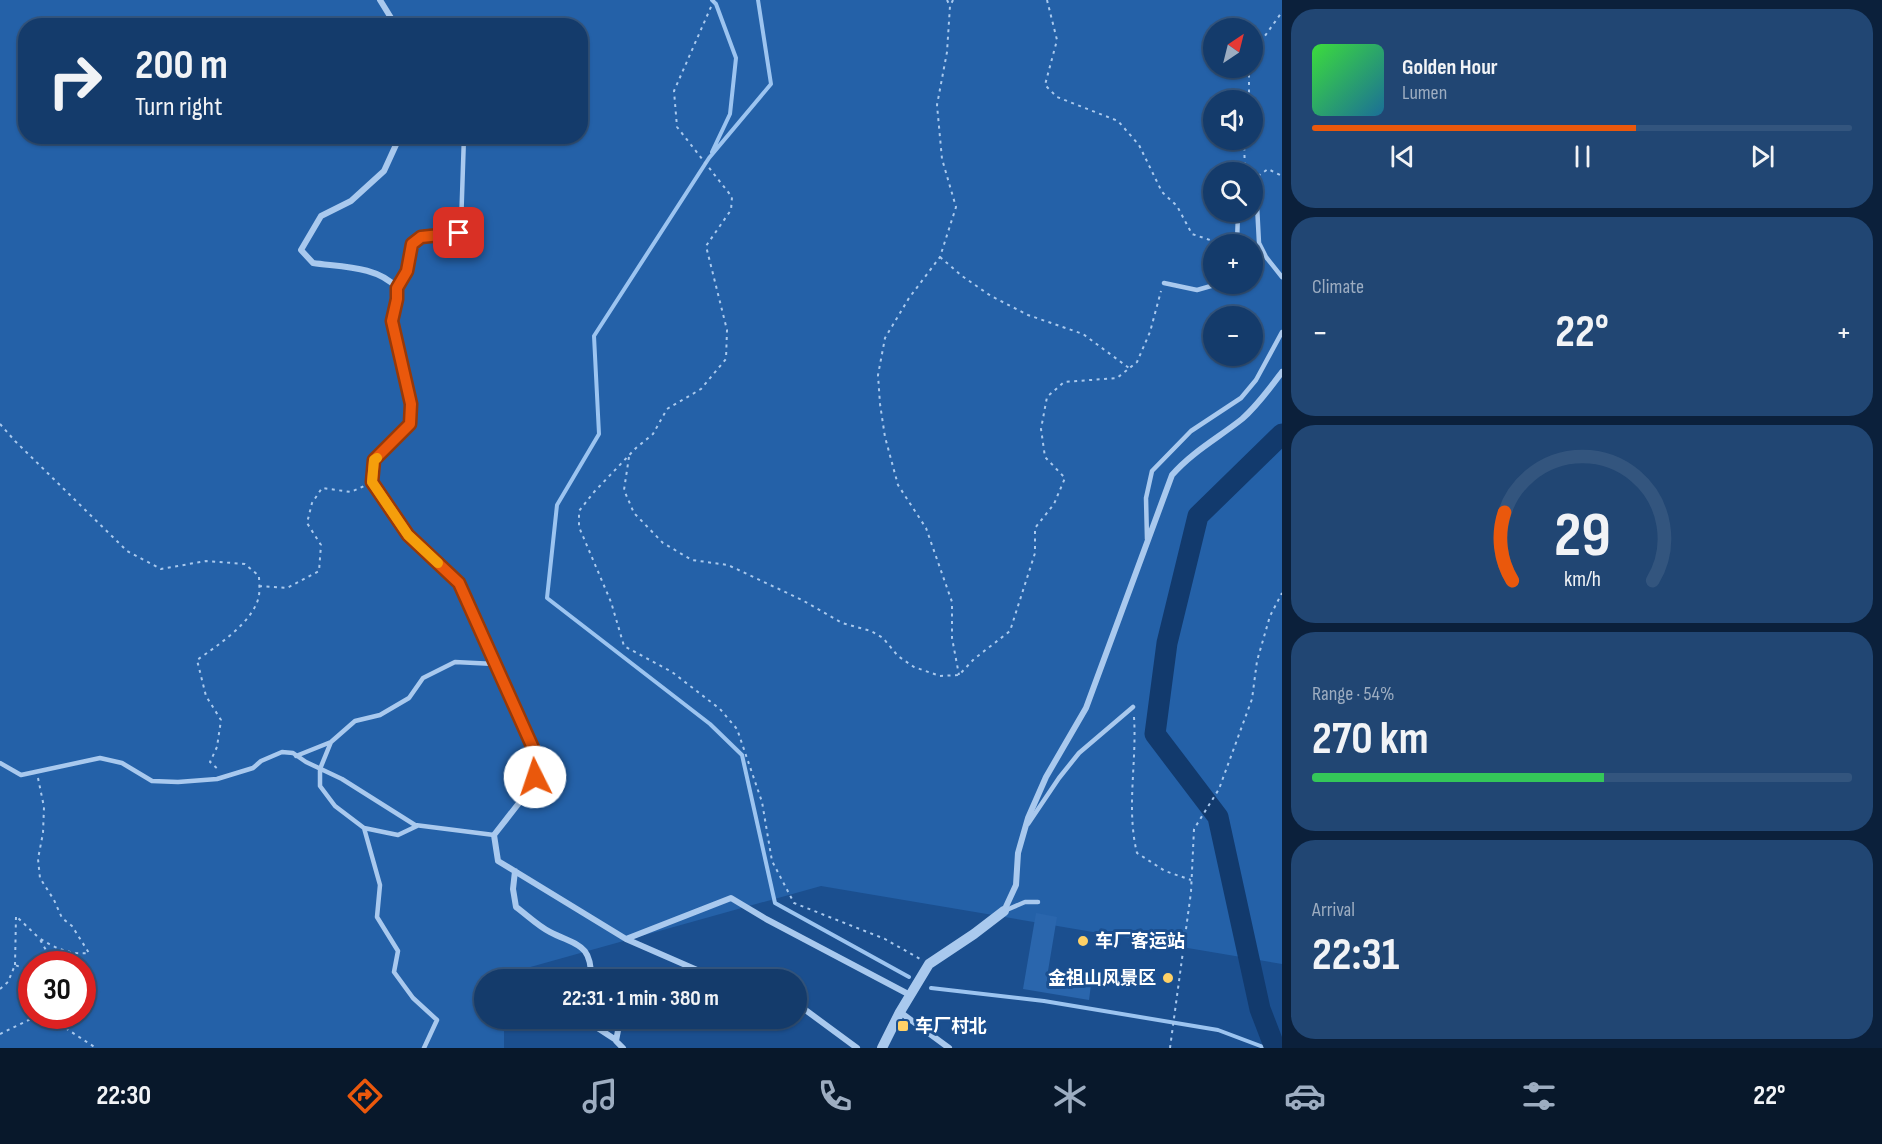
<!DOCTYPE html>
<meta charset="utf-8">
<style>
body{margin:0;font-family:"Sofia Sans Condensed","Noto Sans SC",sans-serif;background:#214673;color:#f1f3f6;height:100vh;display:flex;flex-direction:column;font-size:22px;white-space:nowrap}
*{box-sizing:border-box;margin:0}
p{font-size:20px;color:#9dadc1}
.icon{flex:none;width:33px;height:33px;fill:none;stroke:currentColor;stroke-width:2;stroke-linecap:round;stroke-linejoin:round}
.map{position:relative;flex:1;overflow:hidden}
.panel{display:flex;flex-direction:column;gap:9px;padding:9px;background:#0b203b;width:600px}
.panel>*{flex:none}
.guide{position:absolute;left:18px;top:18px;width:570px;height:126px;border-radius:24px;box-shadow:0 2px 4px #0004,0 0 0 2px #33557e;background:#143b6b;color:#f1f3f6;overflow:hidden}
.needle{width:39px;rotate:35deg}
.buttons{position:absolute;left:1203px;top:18px;display:grid;gap:12px}
.buttons a{display:grid;place-items:center;width:60px;height:60px;border-radius:50%;background:#143b6b;box-shadow:0 2px 4px #0004,0 0 0 2px #33557e;font-size:30px}
.speed{position:absolute;left:18px;top:951px;display:flex;gap:12px;font-size:30px;font-weight:700;text-align:center}
.speed>*{display:grid;place-content:center;width:78px;height:78px;border-radius:50%;background:#143b6b;box-shadow:0 2px 4px #0004,0 0 0 2px #33557e;line-height:1}
.speed .limit{border:9px solid #d22;background:#fff;color:#111}
.pin{position:absolute;display:grid;place-items:center;width:51px;height:51px;color:#fff;margin:-26px;border-radius:12px;box-shadow:0 3px 9px #0006}
.me{position:absolute;width:66px;margin:-33px;rotate:356deg;stroke-linejoin:round;filter:drop-shadow(0 0 4px #0008)}
.turn{display:flex;align-items:center;gap:21px;height:126px;padding:0 18px;font-size:27px}
.turn .icon{width:78px;height:78px;stroke-width:2.5}
.turn b{display:block;font-size:42px;line-height:51px}
.big{font-size:45px;font-weight:700;line-height:1.1}
.panel .tile{flex:1;display:flex;flex-direction:column;justify-content:center;gap:9px;min-width:0;padding:0 21px;border-radius:24px;background:#214673}
.panel .dial{align-items:center;gap:0}
.dial svg{height:156px;overflow:visible;fill:none;stroke:#33557e;stroke-width:7;stroke-linecap:round;text-anchor:middle}
.dial text{fill:#f1f3f6;stroke:none}
.song{display:flex;align-items:center;gap:18px}
.cover{width:72px;height:72px;border-radius:9px;background:linear-gradient(135deg,hsl(120 70% 55%),hsl(200 70% 35%))}
.played{height:6px;border-radius:3px;background:linear-gradient(90deg,#ea580c 60%,#33557e 60%)}
.keys{display:flex;justify-content:space-around;direction:ltr}
.heat{display:flex;justify-content:space-between;align-items:center;font-size:33px;direction:ltr}
.charge{height:9px;border-radius:4px;background:linear-gradient(90deg,#34c759 54%,#33557e 0)}
.trip{position:absolute;left:474px;top:969px;width:333px;height:60px;border-radius:30px;background:#143b6b;box-shadow:0 2px 4px #0004,0 0 0 2px #33557e;font-weight:700;line-height:60px;text-align:center}
.tabs{display:flex;height:96px;justify-content:space-around;align-items:center;background:#08182b;color:#9dadc1}
.tabs .icon{width:42px;height:42px}
.tabs .on{color:#ea580c}
.tabs b{font-size:27px;color:#f1f3f6}
main{display:flex;flex:1;min-height:0}
.map>svg:first-child{display:block}
</style>
<main>
<div class="map">
<svg width="1282" height="1048" viewBox="0 0 1282 1048">
<rect width="100%" height="100%" fill="#1b4f8f"/>
<path fill="#2461a8" fill-rule="evenodd" d="M0,0h1282v964l-461,-78 -316,88 -1,5 -20,1v38l20,1v29h-504zM26,26h554v110h-554zM1214,28h38v40h-38zM1214,100h38v40h-38zM1214,172h38v40h-38zM1214,244h38v40h-38zM1214,316h38v40h-38zM32,964h50v52h-50z"/>
<g fill="none" stroke-linecap="round" stroke-linejoin="round">
<path stroke="#9cc4f0" stroke-width="4" d="M712,0l4,4 20,54 -6,56 -18,38
M758,0l13,84 -62,74 -115,178 5,98 -42,71 -10,93 163,126 32,31 33,148 134,74
M931,988l113,13 174,29 48,18"/>
<path stroke="#123a6d" stroke-width="21" d="M1275,1048l-15,-39 -42,-192 -63,-83 12,-91 31,-127 84,-82"/>
</g>
<path fill="#2a66ad" d="M1036,913l21,4 -9,54 44,6 -3,23 -66,-11z"/>
<g fill="none" stroke-linecap="round" stroke-linejoin="round">
<path stroke="#a9c9ee" stroke-width="2" stroke-dasharray="3 4.5" stroke-linecap="butt" d="M714,0l-40,91 3,36 55,70 -1,13 -25,36 21,84 -1,29 -25,30 -34,20 -14,25 -17,14 -42,44 -15,19v16l32,75 13,44 48,26 48,37 17,20 25,73 10,59 22,42 91,36 35,20
M947,0l3,6
M953,0l-3,6 -3,46 -10,53 5,54 14,48 -16,50 -31,41 -24,40 -7,37 2,29 5,33 13,48 28,43 26,74v36l7,37
M1047,0l10,40 -12,45 12,12 61,24 21,24 23,47 15,14 15,28 30,10
M1252,54l30,-42
M1249,100v-32
M1244,140l1,32
M1258,176l10,-7 14,7
M940,257l22,19 29,20 37,19 55,19 46,34
M0,424l15,17 112,110 34,18 45,-8 39,3 14,12c0,6 1,13 0,19 -4,26 -42,51 -62,65l9,36 15,24 -4,27 -7,15 10,9
M629,457l-5,33 10,23 29,30 29,17 36,5 74,35 40,23 29,8 12,7 15,18 16,11 26,9 19,-1 15,-16 36,-28 25,-78v-25l19,-24 11,-26 -20,-21 -4,-28 6,-32 17,-15 53,-4 20,-16 13,-30 11,-41
M259,586l28,2 32,-17 2,-26 -14,-22 5,-20 10,-15 29,4 13,-6
M1134,717c3,45 -8,92 3,136l28,18 26,9
M38,778l6,29 -1,26 -5,26 2,19 14,22 8,18 10,8 17,27c-19,2 -34,-5 -50,-15l15,26
M15,965l1,-49 23,22
M0,989l8,-7 7,-17 17,6
M47,1016l49,32
M0,1034l37,-18
M1170,1048l21,-156 3,-63 25,-40 33,-90 5,-38 13,-45 12,-23"/>
<path stroke="#a9c9ee" stroke-width="4.5" d="M1252,179l4,7 3,57 7,14 16,20
M1237,244l1,-32
M1164,283l33,7 21,-6
M397,288l10,-17 5,-27 9,-7 38,-4 2,-7 3,-90
M1147,539l-1,-41 6,-27 39,-40 50,-33 15,-18 26,-48
M296,756l35,-14
M0,763l21,12 79,-17 22,5 30,18 26,1 39,-3 36,-11 8,-7 21,-9 11,1 13,9 36,17 73,46 79,10
M1028,824l31,-46 20,-25 54,-46
M417,826l-19,9 -34,-7 -29,-22 -15,-20v-17l11,-27 24,-21 25,-6 29,-17 14,-20 32,-16 40,2
M364,828l16,57 -3,32 21,34 -4,21 19,26 24,22 -13,28
M1004,911l21,-9h13"/>
<path stroke="#a9c9ee" stroke-width="6" d="M380,0l16,26
M400,136l-16,35 -33,30 -30,15 -20,34 12,13c28,4 65,3 84,25v11l-5,22 19,82 -1,21 -36,36 -2,22 36,53 51,48 74,165 2,29 -9,17 -32,41 4,26 128,78 94,41
M515,871l-2,18 3,18c11,8 22,19 34,25 27,14 42,11 41,48
M1004,911l12,-26 2,-32 10,-35 18,-41 40,-69 86,-233c20,-23 46,-37 70,-56 16,-14 28,-31 40,-47
M626,939l105,-41 35,21 144,76
M796,1003l61,45
M900,1012l49,36
M592,1018l1,7 23,15
M620,1020l-4,21 7,7"/>
<path stroke="#a9c9ee" stroke-width="10" d="M882,1048l18,-36 29,-48 45,-30 30,-23"/>
</g>
<g fill="none" stroke-linecap="round" stroke-linejoin="round">
<g stroke="#983908" stroke-width="15">
<path id="route" d="M459,233l-38,4 -9,7 -5,27 -10,17v11l-5,22 19,83 -1,20 -36,36 -2,22 36,53 51,48 74,165 2,29"/>
</g>
<use href="#route" stroke="#ea580c" stroke-width="10"/>
<path stroke="#f59e0b" stroke-width="10" d="M377,458l-3,2 -2,22 36,53 30,28"/>
</g>
<g fill="#ffd166" stroke="#1b4f8f" stroke-width="2">
<circle cx="1083" cy="941" r="6"/>
<circle cx="1168" cy="978" r="6"/>
<rect x="897" y="1020" width="12" height="12" rx="3"/>
</g>
<g text-anchor="middle" stroke-width="6" stroke-linejoin="round" paint-order="stroke">
<g font-size="18" font-weight="bold" fill="#fff" stroke="#1b4f8f" text-anchor="start">
<text x="1095" y="947">车厂客运站</text>
<text x="1156" y="984" text-anchor="end">金祖山风景区</text>
<text x="915" y="1032">车厂村北</text>
</g>
</g>
</svg>
<div class="buttons">
<a><svg class="needle" viewBox="-14 -14 28 28"><path d="M0-13l5 13h-10z" fill="#e53935"/><path d="M0 13l5-13h-10z" fill="#9dadc1"/></svg></a>
<a><svg class="icon" aria-label="sound" viewBox="0 0 24 24"><path d="M4 9h4l5-4v14l-5-4H4zM17 9q2 3 0 6"/></svg></a>
<a><svg class="icon" aria-label="search" viewBox="0 0 24 24"><circle cx="10" cy="10" r="6"/><path d="M15 15l6 6"/></svg></a>
<a>+</a>
<a>−</a>
</div>
<div class="speed"><div class="limit">30</div></div>
<div class="pin" style="left:459px;top:233px;background:#d93025"><svg class="icon" aria-label="arrive" viewBox="0 0 24 24"><path d="M6 21V4h12l-3 4 3 4H6"/></svg></div>
<svg class="me" style="left:535px;top:777px" viewBox="-20 -20 40 40"><circle r="19" fill="#fff"/><path d="M0-13L10 11 0 6-10 11z" fill="#ea580c"/></svg>
<div class="trip">22:31 · 1 min · 380 m</div>
<div class="guide">
<div class="turn"><svg class="icon" aria-label="right" viewBox="0 0 24 24"><path d="M7 20v-9h11M14 6l5 5-5 5"/></svg><div><b>200 m</b>Turn right</div></div>
</div>
</div>
<section class="panel">
<div class="tile">
<div class="song"><i class="cover"></i><div><b>Golden Hour</b><p>Lumen</p></div></div>
<div class="played"></div>
<div class="keys"><svg class="icon" aria-label="previous" viewBox="0 0 24 24"><path d="M18 5L8 12l10 7zM5 5v14"/></svg><svg class="icon" aria-label="pause" viewBox="0 0 24 24"><path d="M8 5v14M16 5v14"/></svg><svg class="icon" aria-label="next" viewBox="0 0 24 24"><path d="M6 5l10 7-10 7zM19 5v14"/></svg></div>
</div>
<div class="tile"><p>Climate</p>
<div class="heat"><a>−</a><b class="big">22°</b><a>+</a></div>
</div>
<div class="tile dial"><svg viewBox="0 0 100 80">
<path d="M14 69A42 42 0 1 1 86 69"/>
<path d="M14 69A42 42 0 0 1 10 34" stroke="#ea580c"/>
<text x="50" y="56" font-size="32" font-weight="700">29</text>
<text x="50" y="72" font-size="11">km/h</text>
</svg></div>
<div class="tile"><p>Range · 54%</p><b class="big">270 km</b><div class="charge"></div></div>
<div class="tile"><p>Arrival</p><b class="big">22:31</b></div>
</section>
</main>
<nav class="tabs">
<b>22:30</b>
<svg class="icon on" aria-label="directions" viewBox="0 0 24 24"><path d="M12 3l9 9-9 9-9-9zM9 14v-3h6M13 9l2 2-2 2"/></svg>
<svg class="icon" aria-label="music" viewBox="0 0 24 24"><path d="M9 18V5l10-2v13"/><circle cx="6" cy="18" r="3"/><circle cx="16" cy="16" r="3"/></svg>
<svg class="icon" aria-label="phone" viewBox="0 0 24 24"><path d="M5 4h4l2 5-3 2q2 4 5 5l2-3 5 2v4C11 20 4 13 5 4z"/></svg>
<svg class="icon" aria-label="climate" viewBox="0 0 24 24"><path d="M12 3v18M4 7l16 10M4 17L20 7"/></svg>
<svg class="icon" aria-label="car" viewBox="0 0 24 24"><path d="M5 17H2v-5l4-1 3-4h7l3 4 3 1v5h-3M9 17h6M6 11h13"/><circle cx="7" cy="17" r="2"/><circle cx="17" cy="17" r="2"/></svg>
<svg class="icon" aria-label="filters" viewBox="0 0 24 24"><path d="M4 7h16M4 17h16"/><circle cx="9" cy="7" r="2"/><circle cx="15" cy="17" r="2"/></svg>
<b>22°</b>
</nav>
